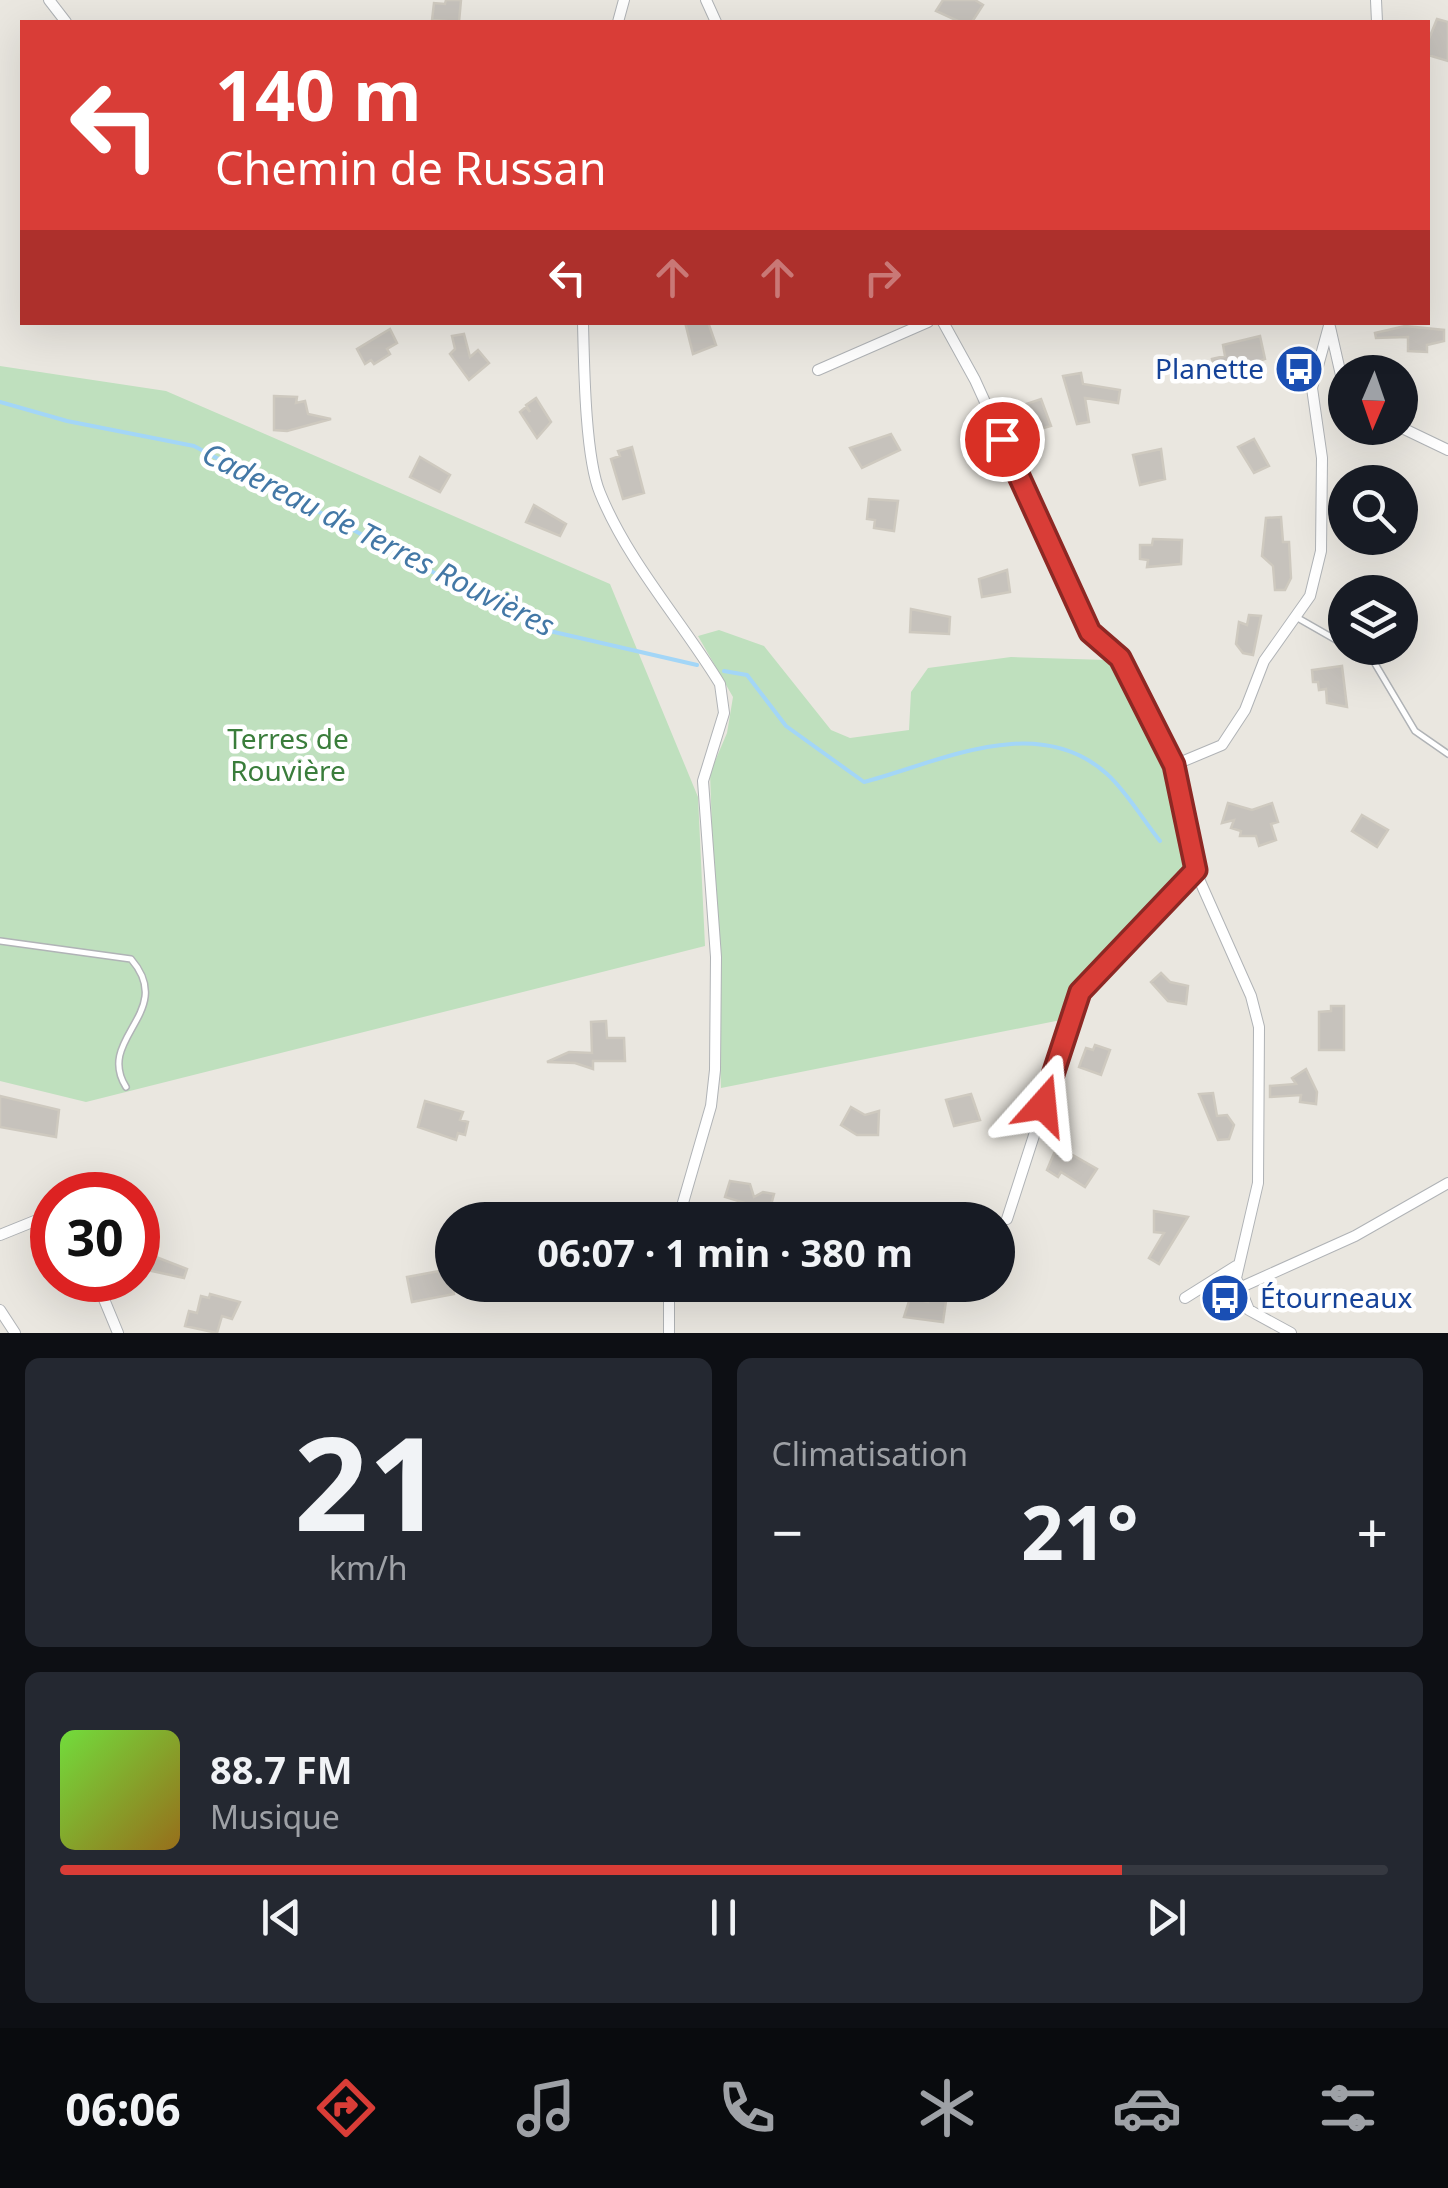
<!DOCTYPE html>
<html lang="fr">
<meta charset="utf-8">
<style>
body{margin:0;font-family:"Noto Sans",sans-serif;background:#242831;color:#f1f3f6;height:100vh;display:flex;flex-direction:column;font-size:38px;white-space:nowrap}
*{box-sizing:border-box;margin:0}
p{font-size:32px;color:#9ea1a6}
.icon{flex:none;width:55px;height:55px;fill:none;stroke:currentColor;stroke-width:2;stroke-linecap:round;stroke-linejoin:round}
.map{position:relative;height:1333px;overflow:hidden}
.drawer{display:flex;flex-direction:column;gap:25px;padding:25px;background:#0d0f14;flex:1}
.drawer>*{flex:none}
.banner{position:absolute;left:20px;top:20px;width:1410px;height:305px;border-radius:0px;box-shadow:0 10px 40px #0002;background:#d93d37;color:#fff;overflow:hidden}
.needle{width:65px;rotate:182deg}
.buttons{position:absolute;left:1328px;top:355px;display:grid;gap:20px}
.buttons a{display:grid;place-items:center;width:90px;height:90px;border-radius:50%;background:#171b24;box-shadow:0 10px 40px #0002;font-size:50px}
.speed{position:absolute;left:30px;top:1172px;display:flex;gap:20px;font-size:50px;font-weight:700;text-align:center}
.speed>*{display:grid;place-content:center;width:130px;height:130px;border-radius:50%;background:#171b24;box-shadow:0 10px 40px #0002;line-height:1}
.speed .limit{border:15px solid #d22;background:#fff;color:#111}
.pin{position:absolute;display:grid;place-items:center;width:85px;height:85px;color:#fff;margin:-42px;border:5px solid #fff;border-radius:50%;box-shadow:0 2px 10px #0007}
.me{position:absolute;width:110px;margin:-55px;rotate:18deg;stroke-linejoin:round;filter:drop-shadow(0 0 8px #0008)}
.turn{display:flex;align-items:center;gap:35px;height:210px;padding:0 30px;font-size:45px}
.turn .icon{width:130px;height:130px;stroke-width:2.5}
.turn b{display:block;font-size:70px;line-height:85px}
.lanes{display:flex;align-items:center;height:95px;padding:0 30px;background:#0003;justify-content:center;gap:50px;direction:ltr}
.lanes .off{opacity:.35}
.big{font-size:75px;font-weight:700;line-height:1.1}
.drawer .tile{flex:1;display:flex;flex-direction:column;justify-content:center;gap:15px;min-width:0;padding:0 35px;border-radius:15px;background:#242831}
.drawer .dial{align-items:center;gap:0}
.dial b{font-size:130px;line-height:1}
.song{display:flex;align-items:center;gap:30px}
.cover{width:120px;height:120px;border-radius:15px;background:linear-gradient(135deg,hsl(100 70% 55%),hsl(40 70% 35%))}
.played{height:10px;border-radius:5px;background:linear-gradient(90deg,#d93d37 80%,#363941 80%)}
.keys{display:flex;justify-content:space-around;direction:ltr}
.heat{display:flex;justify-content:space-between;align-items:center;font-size:55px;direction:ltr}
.drawer .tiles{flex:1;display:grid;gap:25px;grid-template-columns:1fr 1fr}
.tile:last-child{grid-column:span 2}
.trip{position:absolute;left:435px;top:1202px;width:580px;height:100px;border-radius:50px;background:#171b24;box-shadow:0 10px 40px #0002;font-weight:700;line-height:100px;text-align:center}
.menu{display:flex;height:160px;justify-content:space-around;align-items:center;background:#090b0e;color:#9ea1a6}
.menu .icon{width:70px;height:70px}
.menu .selected{color:#d93d37}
.menu b{font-size:45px;color:#f1f3f6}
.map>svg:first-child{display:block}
</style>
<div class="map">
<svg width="1448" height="1333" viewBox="0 0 1448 1333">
<rect width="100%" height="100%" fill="#eae7e0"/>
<path fill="#bfe0be" d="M0,366l166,25 444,193 88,213 7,149 -619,156 -86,-21z
M719,630l45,16 67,84 19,8 59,-8 2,-38 17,-24 83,-11 96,3 50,84 12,29 19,90 -105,112 -17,44 -345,69 -11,-315 17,-40 6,-36 -35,-61z"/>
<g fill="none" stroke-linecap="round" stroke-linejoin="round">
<path stroke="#a3d6f7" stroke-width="4" d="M0,402l67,19 127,25 347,183 156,36
M724,671l23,4 39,51 78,56c76,-20 173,-71 243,-8 20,18 36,46 53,67"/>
</g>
<path fill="#c6c2bc" stroke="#cec9bf" stroke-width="2.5" d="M446,0h15l-2,22 -27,-2 2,-17 11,1z
M943,0h32l8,5 -11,17h-12l-24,-11z
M1437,19l11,3v39l-20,-6v-14z
M685,322h23l8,23 -23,9z
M1405,326l39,4v11l-17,4v7l-19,-1v-14l-32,1 -1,-5z
M390,329l7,14 -10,6 3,5 -16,10 -3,-4 -6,4 -8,-15z
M464,334l6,23 8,-7 11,13 -20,17 -19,-26 5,-5 -3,-13z
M1260,336l5,23 -49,17 -4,-17 13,-3 -2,-11z
M1081,373l2,11 37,6 -2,13 -33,-5 4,24 -12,2 -14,-48z
M274,396l23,1 -1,6 9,-2 3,13 23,5 -44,12 -13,-1z
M536,398l15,24 -14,16 -17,-26 6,-5 4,5 -4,-7z
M1041,399l10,27 -11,3 -3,-8 -18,6 -5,-12 7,-3 -1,-6z
M891,434l9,16 -38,18 -12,-20z
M1254,439l15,27 -15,7 -16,-26z
M632,447l12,46 -21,6 -12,-40 9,-3 -2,-5z
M1161,449l4,30 -25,6 -7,-30z
M420,457l30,18 -10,17 -30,-15z
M869,499l29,2 -4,30 -20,-3 1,-8 -8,-1z
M534,505l32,19 -6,12 -34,-14z
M1281,517l2,25h6l2,36 -6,12h-10l-2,-24 -11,-10 4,-38z
M1153,539l29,1 -1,24 -34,3 1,-7 -8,-1v-14h12z
M1007,570l3,22 -28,5 -3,-18z
M911,609l39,8 -1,17 -39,-2z
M1249,615l12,1 -8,39 -10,-2 -7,-9 3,-22 8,3z
M1342,666l5,41 -20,-4 -1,-14 -7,1 -1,-8h-5l-1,-12z
M1228,803l24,7 20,-7 6,19 -7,2 5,16 -17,6 -3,-10h-16l1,-5 -10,-3 3,-8 -12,3z
M1362,815l26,15 -11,17 -25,-16z
M1161,973l9,9 18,4 -2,18 -18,-3 -17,-19z
M1331,1006h13v44h-25v-38l12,-1z
M606,1021l1,17h17l1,23h-32v8l-18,-6 -28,-1 22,-10 23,1 -1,-31z
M1095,1045l15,5 -9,25 -22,-8 7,-19 7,2z
M1306,1069l11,23 -1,12 -16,-2 1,-7 -31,2v-11l26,-2 -4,-6z
M1213,1093l4,23 10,-1 7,10 -5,14 -11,1 -19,-46z
M971,1094l9,26 -26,6 -8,-26z
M0,1096l59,14 -3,27 -56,-10z
M425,1101l38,11 -3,8 8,2 -3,13 -7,-2 -2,7 -38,-13z
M851,1107l14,8 14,-4 -1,24h-21l-16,-10z
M1057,1146l40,23 -12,18 -24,-15 -3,5 -11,-7z
M730,1181l20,3 4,13 9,-5 11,2 -7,26h-27l5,-17 -20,-6z
M1154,1211l34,6 -29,47 -10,-6 15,-25 -10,-1z
M138,1250l49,19 -3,9 -46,-10z
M450,1269l4,25 -42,8 -5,-25z
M930,1285l18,2 -5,35 -39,-5 6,-19 18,4z
M210,1294l30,8 -8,17 -10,-3 -5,17 -32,-7 4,-15 8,2 4,-17 8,2z"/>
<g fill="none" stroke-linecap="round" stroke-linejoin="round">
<g stroke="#b0b3b6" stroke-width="8">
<path id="lane" d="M1296,617l49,28
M1349,648l25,14 41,69 33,23
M0,941l131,18c46,53 -36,79 -5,128"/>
</g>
<g stroke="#b0b3b6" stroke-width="12">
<path id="street" d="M49,0l17,22
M706,0l10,22
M1376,0l1,22
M618,22l6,-22
M583,322c1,42 2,135 17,171 28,69 81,127 120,191l4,29 -21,68 13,176 -1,113 -4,36 -33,114
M943,322l32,58 115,253 30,25 54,107 21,105 56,126 8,31 -1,156 -22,95 13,32 42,23
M1330,327l15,66
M818,370l110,-48
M1400,427l48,23
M1174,765l48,-20 23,-35 19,-49 46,-65 11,-45 1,-93 -10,-70 18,-66
M1007,1219l73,-226 115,-123
M0,1235l52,-21
M96,1280l22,53
M1237,1289l118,-53 93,-53
M1185,1298l51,-32
M0,1310l15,23
M669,1333v-48"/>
</g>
<use href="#lane" stroke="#fff" stroke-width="5"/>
<use href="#street" stroke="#fff" stroke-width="10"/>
</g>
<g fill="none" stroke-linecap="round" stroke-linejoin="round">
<g stroke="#8d2824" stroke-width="25">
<path id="route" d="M1002,439l88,193 30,26 54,107 22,105 -116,122 -37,113"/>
</g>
<use href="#route" stroke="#d93d37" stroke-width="18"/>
</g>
<defs>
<g id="bus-disc" transform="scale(2.5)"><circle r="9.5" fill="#1a4fb4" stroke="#fff"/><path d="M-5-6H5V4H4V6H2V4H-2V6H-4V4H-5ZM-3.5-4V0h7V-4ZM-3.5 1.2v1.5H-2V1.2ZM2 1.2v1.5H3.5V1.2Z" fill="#fff"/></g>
</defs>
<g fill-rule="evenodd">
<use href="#bus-disc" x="1299" y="369"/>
<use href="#bus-disc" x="1225" y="1298"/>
</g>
<g text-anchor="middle" stroke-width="9" stroke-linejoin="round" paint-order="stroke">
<g font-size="28" fill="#164399" stroke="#fff" text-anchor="end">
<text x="1264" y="379">Planette</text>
<text x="1260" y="1308" text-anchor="start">Étourneaux</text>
</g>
<g font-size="28" fill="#3a7d3b" stroke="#fff">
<text x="288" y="749">Terres de<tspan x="288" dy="32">Rouvière</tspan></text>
</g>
<g font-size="30" font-style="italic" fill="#4378a6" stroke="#fff">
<text transform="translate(378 540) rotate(27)" y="10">Cadereau de Terres Rouvières</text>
</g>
</g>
</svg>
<div class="buttons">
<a><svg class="needle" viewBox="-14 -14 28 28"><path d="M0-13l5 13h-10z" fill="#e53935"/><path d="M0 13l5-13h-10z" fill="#9ea1a6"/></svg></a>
<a><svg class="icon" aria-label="search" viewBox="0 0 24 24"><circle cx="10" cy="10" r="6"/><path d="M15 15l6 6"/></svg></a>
<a><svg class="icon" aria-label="layers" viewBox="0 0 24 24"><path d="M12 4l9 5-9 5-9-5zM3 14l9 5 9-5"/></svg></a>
</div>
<div class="speed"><div class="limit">30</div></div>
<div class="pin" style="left:1002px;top:439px;background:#d93025"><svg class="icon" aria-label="arrive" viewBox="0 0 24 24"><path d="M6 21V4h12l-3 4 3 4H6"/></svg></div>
<svg class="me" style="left:1043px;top:1105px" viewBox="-20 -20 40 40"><path d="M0-17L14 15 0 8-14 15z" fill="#d93d37" stroke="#fff" stroke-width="4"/></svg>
<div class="trip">06:07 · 1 min · 380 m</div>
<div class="banner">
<div class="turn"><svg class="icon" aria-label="left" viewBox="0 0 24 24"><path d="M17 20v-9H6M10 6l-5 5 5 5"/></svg><div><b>140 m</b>Chemin de Russan</div></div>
<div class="lanes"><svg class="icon" aria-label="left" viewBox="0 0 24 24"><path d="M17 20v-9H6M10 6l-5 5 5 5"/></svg><svg class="icon off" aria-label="ahead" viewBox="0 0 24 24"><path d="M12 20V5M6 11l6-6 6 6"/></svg><svg class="icon off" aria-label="ahead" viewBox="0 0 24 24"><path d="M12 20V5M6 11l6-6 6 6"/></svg><svg class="icon off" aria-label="right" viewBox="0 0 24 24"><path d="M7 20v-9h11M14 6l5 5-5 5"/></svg></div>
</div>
</div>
<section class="drawer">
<div class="tiles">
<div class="tile dial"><b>21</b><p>km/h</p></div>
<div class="tile"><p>Climatisation</p>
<div class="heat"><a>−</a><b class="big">21°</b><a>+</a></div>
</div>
<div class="tile">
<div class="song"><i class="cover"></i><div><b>88.7 FM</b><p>Musique</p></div></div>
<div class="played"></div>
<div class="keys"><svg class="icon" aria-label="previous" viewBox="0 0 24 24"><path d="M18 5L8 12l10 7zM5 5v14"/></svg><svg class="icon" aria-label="pause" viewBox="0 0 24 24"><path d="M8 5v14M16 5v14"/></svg><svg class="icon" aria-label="next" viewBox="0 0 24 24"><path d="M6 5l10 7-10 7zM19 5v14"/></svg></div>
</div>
</div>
</section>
<nav class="menu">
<b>06:06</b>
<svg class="icon selected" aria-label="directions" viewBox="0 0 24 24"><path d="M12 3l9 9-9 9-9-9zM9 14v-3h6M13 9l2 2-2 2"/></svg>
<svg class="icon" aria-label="music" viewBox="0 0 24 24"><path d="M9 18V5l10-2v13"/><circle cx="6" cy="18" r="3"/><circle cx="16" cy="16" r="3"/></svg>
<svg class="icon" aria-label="phone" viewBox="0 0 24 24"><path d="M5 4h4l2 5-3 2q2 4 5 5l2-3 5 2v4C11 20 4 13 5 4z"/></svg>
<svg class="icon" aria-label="climate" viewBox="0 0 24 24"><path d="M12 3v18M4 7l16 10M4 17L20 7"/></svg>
<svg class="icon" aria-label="car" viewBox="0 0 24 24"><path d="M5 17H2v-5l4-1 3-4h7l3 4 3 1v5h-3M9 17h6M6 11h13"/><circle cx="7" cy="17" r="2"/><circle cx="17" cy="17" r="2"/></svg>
<svg class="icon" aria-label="filters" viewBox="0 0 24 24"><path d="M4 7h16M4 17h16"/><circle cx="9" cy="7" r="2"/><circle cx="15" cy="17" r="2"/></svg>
</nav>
